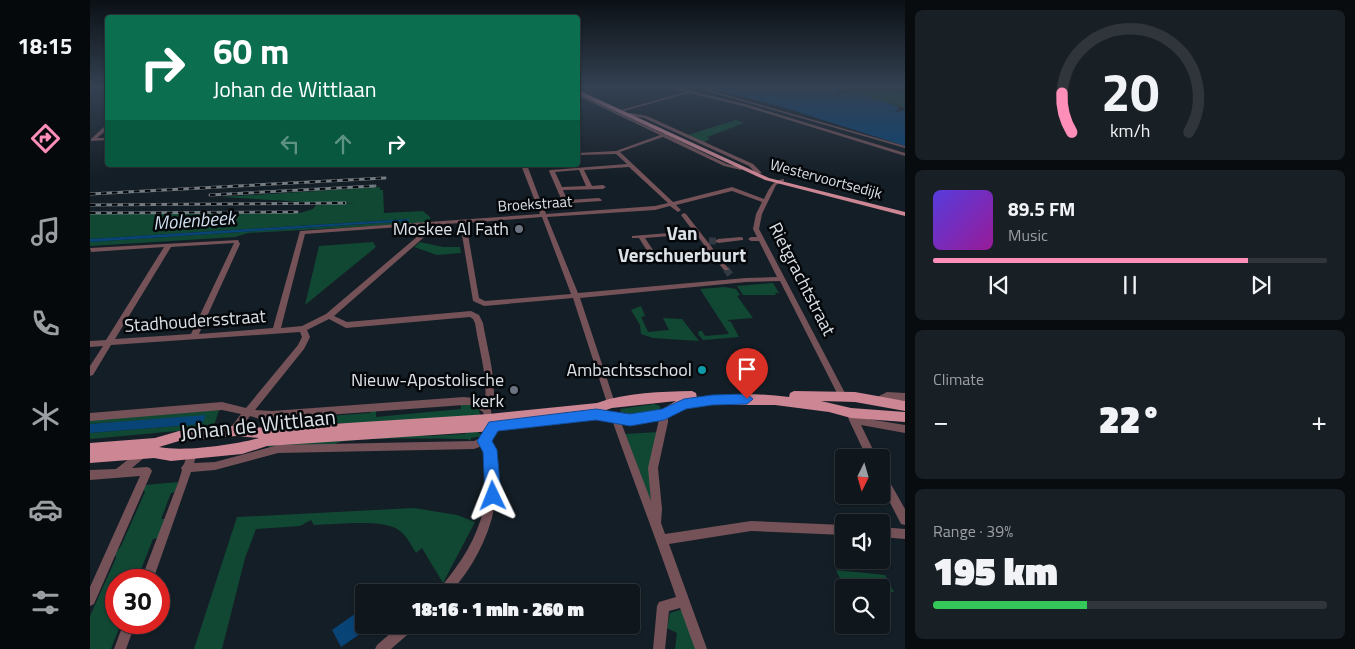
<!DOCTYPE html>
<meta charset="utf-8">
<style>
body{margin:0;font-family:"Titillium Web",sans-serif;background:#181f25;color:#f1f3f6;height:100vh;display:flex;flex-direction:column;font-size:19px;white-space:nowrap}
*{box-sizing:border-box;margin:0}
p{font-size:16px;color:#9b9fa3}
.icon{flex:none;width:28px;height:28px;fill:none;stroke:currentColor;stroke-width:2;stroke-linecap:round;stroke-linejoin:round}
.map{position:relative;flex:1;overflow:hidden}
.details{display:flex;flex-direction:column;gap:10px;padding:10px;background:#080c0f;width:450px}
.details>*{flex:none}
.top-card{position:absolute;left:15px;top:15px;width:475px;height:152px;border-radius:5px;box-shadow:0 1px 4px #0004,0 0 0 1px #2f353b;background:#0b6e4f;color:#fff;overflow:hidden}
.needle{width:32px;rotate:185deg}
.buttons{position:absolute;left:745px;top:449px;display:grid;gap:10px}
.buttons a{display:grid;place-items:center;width:55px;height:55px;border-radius:5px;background:#0f161c;box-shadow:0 1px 4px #0004,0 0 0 1px #2f353b;font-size:25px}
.speed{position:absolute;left:15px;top:569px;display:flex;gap:10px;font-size:25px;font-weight:700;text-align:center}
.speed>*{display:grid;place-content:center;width:65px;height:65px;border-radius:50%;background:#0f161c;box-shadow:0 1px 4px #0004,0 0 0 1px #2f353b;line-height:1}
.speed .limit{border:8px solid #d22;background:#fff;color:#111}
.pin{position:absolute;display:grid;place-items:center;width:42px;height:42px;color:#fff;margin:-51px -21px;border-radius:50% 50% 50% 0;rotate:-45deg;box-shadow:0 0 5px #0007}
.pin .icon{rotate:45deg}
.me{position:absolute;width:55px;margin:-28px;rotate:358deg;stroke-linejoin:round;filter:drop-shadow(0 0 4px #0008)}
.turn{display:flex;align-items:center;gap:18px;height:105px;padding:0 25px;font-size:22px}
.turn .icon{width:65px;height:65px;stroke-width:2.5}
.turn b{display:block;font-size:35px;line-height:42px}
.lanes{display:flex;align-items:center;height:48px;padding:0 25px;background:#0003;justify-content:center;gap:25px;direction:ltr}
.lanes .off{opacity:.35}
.big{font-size:38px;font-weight:800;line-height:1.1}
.details .tile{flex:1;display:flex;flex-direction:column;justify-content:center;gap:8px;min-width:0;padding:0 18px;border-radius:8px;background:#181f25}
.details .dial{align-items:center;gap:0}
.dial svg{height:130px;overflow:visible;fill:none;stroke:#2f353b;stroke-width:7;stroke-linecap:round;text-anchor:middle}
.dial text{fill:#f1f3f6;stroke:none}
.song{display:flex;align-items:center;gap:15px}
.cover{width:60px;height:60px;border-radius:8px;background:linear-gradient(135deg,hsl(250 70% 55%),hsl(300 70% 35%))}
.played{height:5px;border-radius:2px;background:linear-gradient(90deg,#ff8eb9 80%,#2f353b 80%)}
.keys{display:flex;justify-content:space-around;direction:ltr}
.heat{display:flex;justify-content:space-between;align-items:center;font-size:28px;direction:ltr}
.charge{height:8px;border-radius:4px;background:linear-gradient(90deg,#34c759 39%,#2f353b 0)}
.trip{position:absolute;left:265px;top:584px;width:285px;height:50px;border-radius:5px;background:#0f161c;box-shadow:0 1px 4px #0004,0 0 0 1px #2f353b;font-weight:800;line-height:50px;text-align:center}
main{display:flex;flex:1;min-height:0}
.menu{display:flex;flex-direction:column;width:90px;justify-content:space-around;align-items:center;background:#06090b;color:#9b9fa3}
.menu .icon{width:35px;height:35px}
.menu .selected{color:#ff8eb9}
.menu b{font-size:22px;color:#f1f3f6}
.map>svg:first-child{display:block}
</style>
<main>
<nav class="menu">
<b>18:15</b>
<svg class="icon selected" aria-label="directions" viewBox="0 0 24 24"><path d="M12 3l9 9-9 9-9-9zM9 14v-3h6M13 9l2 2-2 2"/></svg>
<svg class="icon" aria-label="music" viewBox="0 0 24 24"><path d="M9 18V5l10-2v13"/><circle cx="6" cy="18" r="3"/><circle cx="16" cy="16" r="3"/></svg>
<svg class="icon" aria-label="phone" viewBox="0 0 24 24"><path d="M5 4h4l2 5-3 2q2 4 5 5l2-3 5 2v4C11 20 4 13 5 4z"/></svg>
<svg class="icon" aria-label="climate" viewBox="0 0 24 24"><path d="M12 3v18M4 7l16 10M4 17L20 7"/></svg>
<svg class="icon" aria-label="car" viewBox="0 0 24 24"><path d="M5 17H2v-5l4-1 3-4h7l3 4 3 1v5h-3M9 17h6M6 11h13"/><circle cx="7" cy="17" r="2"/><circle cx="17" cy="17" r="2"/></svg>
<svg class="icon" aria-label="filters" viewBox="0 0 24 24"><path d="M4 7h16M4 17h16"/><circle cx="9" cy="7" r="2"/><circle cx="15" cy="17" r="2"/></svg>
</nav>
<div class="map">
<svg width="815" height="649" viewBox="0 0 815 649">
<rect width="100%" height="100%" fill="#141e26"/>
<path fill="#114833" d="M739,86h45l31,8v14z
M646,120l8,3 -37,14 3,2 -6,3 -16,-7z
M290,187v3h3l1,23 39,-2 7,6v4l-4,2 -178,10 -13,4 -145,9v-4l319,-21 -1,-2 -318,20v-25l210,-1 13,-4 3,-4 40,-2 -49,-1 -86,-5z
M283,242l3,5 -71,58 14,-59z
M330,242l23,5h17l1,6 -24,2 -23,-8z
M683,283l6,10h-4l1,2h-33l-6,-9z
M635,287l11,2 4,6 -3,1 16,22 -26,2 4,2 8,15 -36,3 -5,-6 1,-3h3l3,5 24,-2 -29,-45z
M551,306l4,10 -4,1 7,15 21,-2 -6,-12 19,1 17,22 -46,-3 -12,-4 -1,-9 -9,-15z
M371,402l18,6 1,9 -114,8 -29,-2v-3l-24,1v-4l57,-4v-3h6v7l85,-8z
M564,404l6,2v4l-29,4 -10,-2 -1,-3z
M129,410l-5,16 -4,2 -120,11v-6l112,-9 3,-8 -115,8v-4z
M378,430l10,2 4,4 -11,2 -1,3 -2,-2c-21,0 -122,-3 -133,5l-67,3v-3l144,-11 13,3 40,-2z
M569,432l-5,78 -29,-76z
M88,482l-3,10 -4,1 -10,26h4l-7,19 -5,1 -16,41h-21v42l5,1 -10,26h-21v-33l26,-58 -1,-4 6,-8 24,-54 -2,-3 2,-4z
M324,508l43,7 18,7 -32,61 -21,-35 -6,5c-5,-8 -9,-17 -16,-22 -16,-13 -65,-6 -86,-6l-3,-5 -11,6 -44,3 -11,29 -23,91h-28l43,-132z
M746,570l49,5 9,17h-13v-4l-37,-1z
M590,610l2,1 14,38h-21l2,-16 -10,-5 3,-15z"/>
<path fill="#094477" d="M611,86h128l11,4 -6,4 2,1 11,-3 9,1 43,14 -3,5 9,-2v36l-123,-39z
M319,219v2l-319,21v-3z
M116,415l-4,9 -112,9v-9z
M274,596v29h9l-32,22 -9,-17 30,-21 -4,-9z"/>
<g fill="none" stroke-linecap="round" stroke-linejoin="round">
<path stroke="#323b43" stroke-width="7" stroke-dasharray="7 4" stroke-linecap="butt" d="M619,241h9
M636,269l6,8"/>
<path fill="#745258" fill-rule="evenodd" d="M574,86h5l76,18 160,49v3l-162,-50 -54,-13 -65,18 -3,-1 64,-18z
M600,86h5l210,60v2z
M488,94l86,40h3v1l60,29 17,4 -3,2 -17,-4 -61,-29 -43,15 53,50 59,-15 32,12c5,-10 8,-19 20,-20v2l-8,4 -14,29 -3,15 87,166 1,2 -1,2 -3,2 -3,-2 -60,-118 -34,1 -166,16 35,105 -1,3 -3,1 -3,-1 -35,-108 -89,8 -11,-5 -13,-78 -28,2 -2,7 -96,84 13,6 124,-11 8,4 4,8c4,24 11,47 11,71 0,6 -2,11 -3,16 0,5 3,7 1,12l-3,1 -3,-1 -3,-10 -11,-7h-8l-192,14h-12l-10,-3 -14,18 -3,1 -3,-1 -2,-3 13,-17 -19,-4 -132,11v-8l132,-11 24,6 52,-63 4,-8 -2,-5 -189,13 -18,30 -3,1v-10l13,-20 -13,1v-6l16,-1 58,-93 -73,5 -1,-4 148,-8 2,4 -41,90 74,-6 27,-97 240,-17 -19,-49h6l14,37 21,-1 -13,-30 1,-1 77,-6 -11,-10 -38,1v-2l38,-2 44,-16 -82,-39zM539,167l39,36 -13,3 -109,8 -3,-9 58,-4 1,-1 -3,-2 -32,2 -4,-10 40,-1 3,-2 -3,-2 -11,1 -8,-16zM489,170l7,16 -24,1 -7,-15zM642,191l30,11 -6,12 -3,15 4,8h-6l-3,2 3,2h8l18,36 -31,1 -168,15 -31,-76 108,-7 15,-4 8,6 3,-2 -5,-5zM452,217l29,77 -86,7 -6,-3 -13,-75zM336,225l-1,5 -99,84 -24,12 -21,2 24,-94zM144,243l-43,91 -76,5 56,-92zM380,317l3,2 2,4c4,27 13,54 10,81l-11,-6 -10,-1 -192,14 -17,-1 49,-61 6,-12 -3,-7 22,-11 17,9z
M540,113l17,3 106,48 9,9 -5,1 -8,-8 -105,-48 -16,-3v-2z
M16,125h2v4l-11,9h11v2l-17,1v-2z
M594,213l2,1 42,54 1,1 -1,1h-4l-14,-17 -56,5 -12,-1 -1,-1 1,-1 7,-1 -10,-16h-7v-2l61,-5 -12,-16zM606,234l11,15 -52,4 -10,-15z
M651,237l2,1v2l-25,3 -3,-2 3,-2z
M797,392l18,1v8l-17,-2c-4,3 -8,6 -13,5l-1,-3 1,-3z
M574,411l3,1 1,3v7l-10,46 4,41 -1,14 4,11 86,-13 93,4v10l-93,-4 -82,13 38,105h-12l-15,-41 -11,3 -4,38h-12l4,-43 2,-4 17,-5c-21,-61 -44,-120 -65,-180l1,-3 3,-1 3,1 1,3 32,84 -3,-33 12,-53 1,-3z
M762,413l3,1 1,3 49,8v8l-44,-8 16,33h-10l-18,-38 -1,-3 1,-3z
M404,422l3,1 2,3 -9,16c5,11 7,22 7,34 1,44 -18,84 -46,116h-13l2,-4c28,-33 48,-68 47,-112 0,-10 0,-21 -5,-30l-8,3 -196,4 -63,17 -24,2 -38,108h-12l37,-97 4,-13 -1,-2 3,-4 5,-14 3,-1 3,1 2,3 -3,10 21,-1 63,-17 196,-4 11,-5 6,-13z
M52,450l3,1 2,3 -2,3 -13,11 15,-1 3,1 2,3 -58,133 -4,2v-19l50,-111 -50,4v-10l26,-1 23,-18z
M791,471l3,1 21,37v16l-4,-1 -20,-39z
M791,527l24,2v10l-24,-2z
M34,622h12l-10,27h-12z
M310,625h16l-2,4 -23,20h-16l2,-4z"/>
<path fill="#cc8694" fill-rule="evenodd" d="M488,90l191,88 136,34v4l-140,-36 -187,-86z
M602,391l4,2 1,5c29,-5 62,-5 92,-1l1,-4 4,-2 61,1 50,9v10l-50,-9 -34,-1 30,7 54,4v10l-54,-4 -22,-6 -54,-7h-63l-30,4 -18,11 -34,5 -34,-5 -102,11 -227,15 -25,8 -71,7 -17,-3 -64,5v-20l65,-5 24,-7 15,-2 42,-3 33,2 220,-14 108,-11c30,-11 64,-11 95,-12zM586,401l-15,9 -31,5 -27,-4 9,-3zM146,436l23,2c-25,7 -74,14 -100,9l20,-6z"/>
<g stroke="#757d84" stroke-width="3">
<path id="rail" d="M0,194l295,-16
M120,195l165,-9
M0,205l255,-2
M0,213l207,-1"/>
</g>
<use href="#rail" stroke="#05080b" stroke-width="2" stroke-dasharray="5.5" stroke-linecap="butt"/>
</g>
<linearGradient id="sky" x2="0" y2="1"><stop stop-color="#0b1015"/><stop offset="0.49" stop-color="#344152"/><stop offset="1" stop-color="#344152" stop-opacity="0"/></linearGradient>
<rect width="815" height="177" fill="url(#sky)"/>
<path fill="#1a73e8" stroke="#114b97" d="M657,394l6,5 -6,5 -35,1 -26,4 -22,11 -34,6 -34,-6 -98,11 -6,10 5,9 4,46 -3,5 -5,2 -5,-2 -3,-5 -2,-44 -6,-11 12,-19 107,-13 34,5 32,-5 22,-10 28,-4z"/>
<g fill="#6b7280" stroke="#05080b" stroke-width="2">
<circle cx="429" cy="229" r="5"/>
<circle cx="424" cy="390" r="5"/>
</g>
<circle fill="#0f9aa8" stroke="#05080b" stroke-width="2" cx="612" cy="370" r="5"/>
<g text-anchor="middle" stroke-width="5" stroke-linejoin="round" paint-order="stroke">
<g font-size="15" fill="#dbe1e7" stroke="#05080b">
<text transform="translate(736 179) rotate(15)" y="5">Westervoortsedijk</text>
<text transform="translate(445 204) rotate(-4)" y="5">Broekstraat</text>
</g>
<g font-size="18" fill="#dbe1e7" stroke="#05080b" text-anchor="end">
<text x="419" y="235">Moskee Al Fath</text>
<text x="602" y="376">Ambachtsschool</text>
<text x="414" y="386">Nieuw-Apostolische<tspan x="414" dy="21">kerk</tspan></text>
</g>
<g font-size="18" fill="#dbe1e7" stroke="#05080b">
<text transform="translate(712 279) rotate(63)" y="6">Rietgrachtstraat</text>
<text transform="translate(105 321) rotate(-4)" y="6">Stadhoudersstraat</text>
</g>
<g font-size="19" font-style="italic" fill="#d0dfee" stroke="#05080b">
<text transform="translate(104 220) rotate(-4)" y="7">Molenbeek</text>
</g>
<g font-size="19" font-weight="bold" fill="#dbe1e7" stroke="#05080b">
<text x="592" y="240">Van<tspan x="592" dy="22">Verschuerbuurt</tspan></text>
</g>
<g font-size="21" fill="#dbe1e7" stroke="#05080b">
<text transform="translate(168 425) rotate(-6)" y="7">Johan de Wittlaan</text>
</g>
</g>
</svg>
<div class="buttons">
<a><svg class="needle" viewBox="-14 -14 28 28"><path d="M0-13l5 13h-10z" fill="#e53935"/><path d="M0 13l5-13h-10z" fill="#9b9fa3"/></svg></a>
<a><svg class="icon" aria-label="sound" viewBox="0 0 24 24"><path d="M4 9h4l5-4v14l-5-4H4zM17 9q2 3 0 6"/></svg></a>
<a><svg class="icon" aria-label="search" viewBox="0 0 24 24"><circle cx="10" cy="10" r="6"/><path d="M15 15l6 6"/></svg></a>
</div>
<div class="speed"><div class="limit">30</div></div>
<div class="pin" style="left:657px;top:399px;background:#d93025"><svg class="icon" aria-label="arrive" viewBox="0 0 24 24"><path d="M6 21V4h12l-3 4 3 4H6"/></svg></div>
<svg class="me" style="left:403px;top:496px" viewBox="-20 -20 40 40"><path d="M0-17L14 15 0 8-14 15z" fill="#1a73e8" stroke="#fff" stroke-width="4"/></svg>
<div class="trip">18:16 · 1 min · 260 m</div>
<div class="top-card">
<div class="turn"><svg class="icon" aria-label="right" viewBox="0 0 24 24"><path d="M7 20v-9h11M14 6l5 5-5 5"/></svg><div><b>60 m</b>Johan de Wittlaan</div></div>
<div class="lanes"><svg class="icon off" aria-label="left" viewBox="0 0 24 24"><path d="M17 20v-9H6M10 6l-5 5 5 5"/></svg><svg class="icon off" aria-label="ahead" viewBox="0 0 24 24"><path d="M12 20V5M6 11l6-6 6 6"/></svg><svg class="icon" aria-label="right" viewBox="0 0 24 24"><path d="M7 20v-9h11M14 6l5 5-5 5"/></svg></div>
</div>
</div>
<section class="details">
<div class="tile dial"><svg viewBox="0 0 100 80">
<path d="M14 69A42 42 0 1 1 86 69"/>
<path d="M14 69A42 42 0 0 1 8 45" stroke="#ff8eb9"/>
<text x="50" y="56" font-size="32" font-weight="700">20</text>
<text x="50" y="72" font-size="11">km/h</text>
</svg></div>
<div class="tile">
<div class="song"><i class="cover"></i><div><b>89.5 FM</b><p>Music</p></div></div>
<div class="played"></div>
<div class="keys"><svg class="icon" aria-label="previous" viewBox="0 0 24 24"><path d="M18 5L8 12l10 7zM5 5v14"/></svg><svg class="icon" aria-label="pause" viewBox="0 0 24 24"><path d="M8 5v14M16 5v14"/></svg><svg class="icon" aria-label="next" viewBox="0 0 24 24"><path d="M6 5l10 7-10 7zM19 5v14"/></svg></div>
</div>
<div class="tile"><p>Climate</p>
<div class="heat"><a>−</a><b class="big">22°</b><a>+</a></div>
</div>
<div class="tile"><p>Range · 39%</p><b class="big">195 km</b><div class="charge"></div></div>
</section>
</main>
